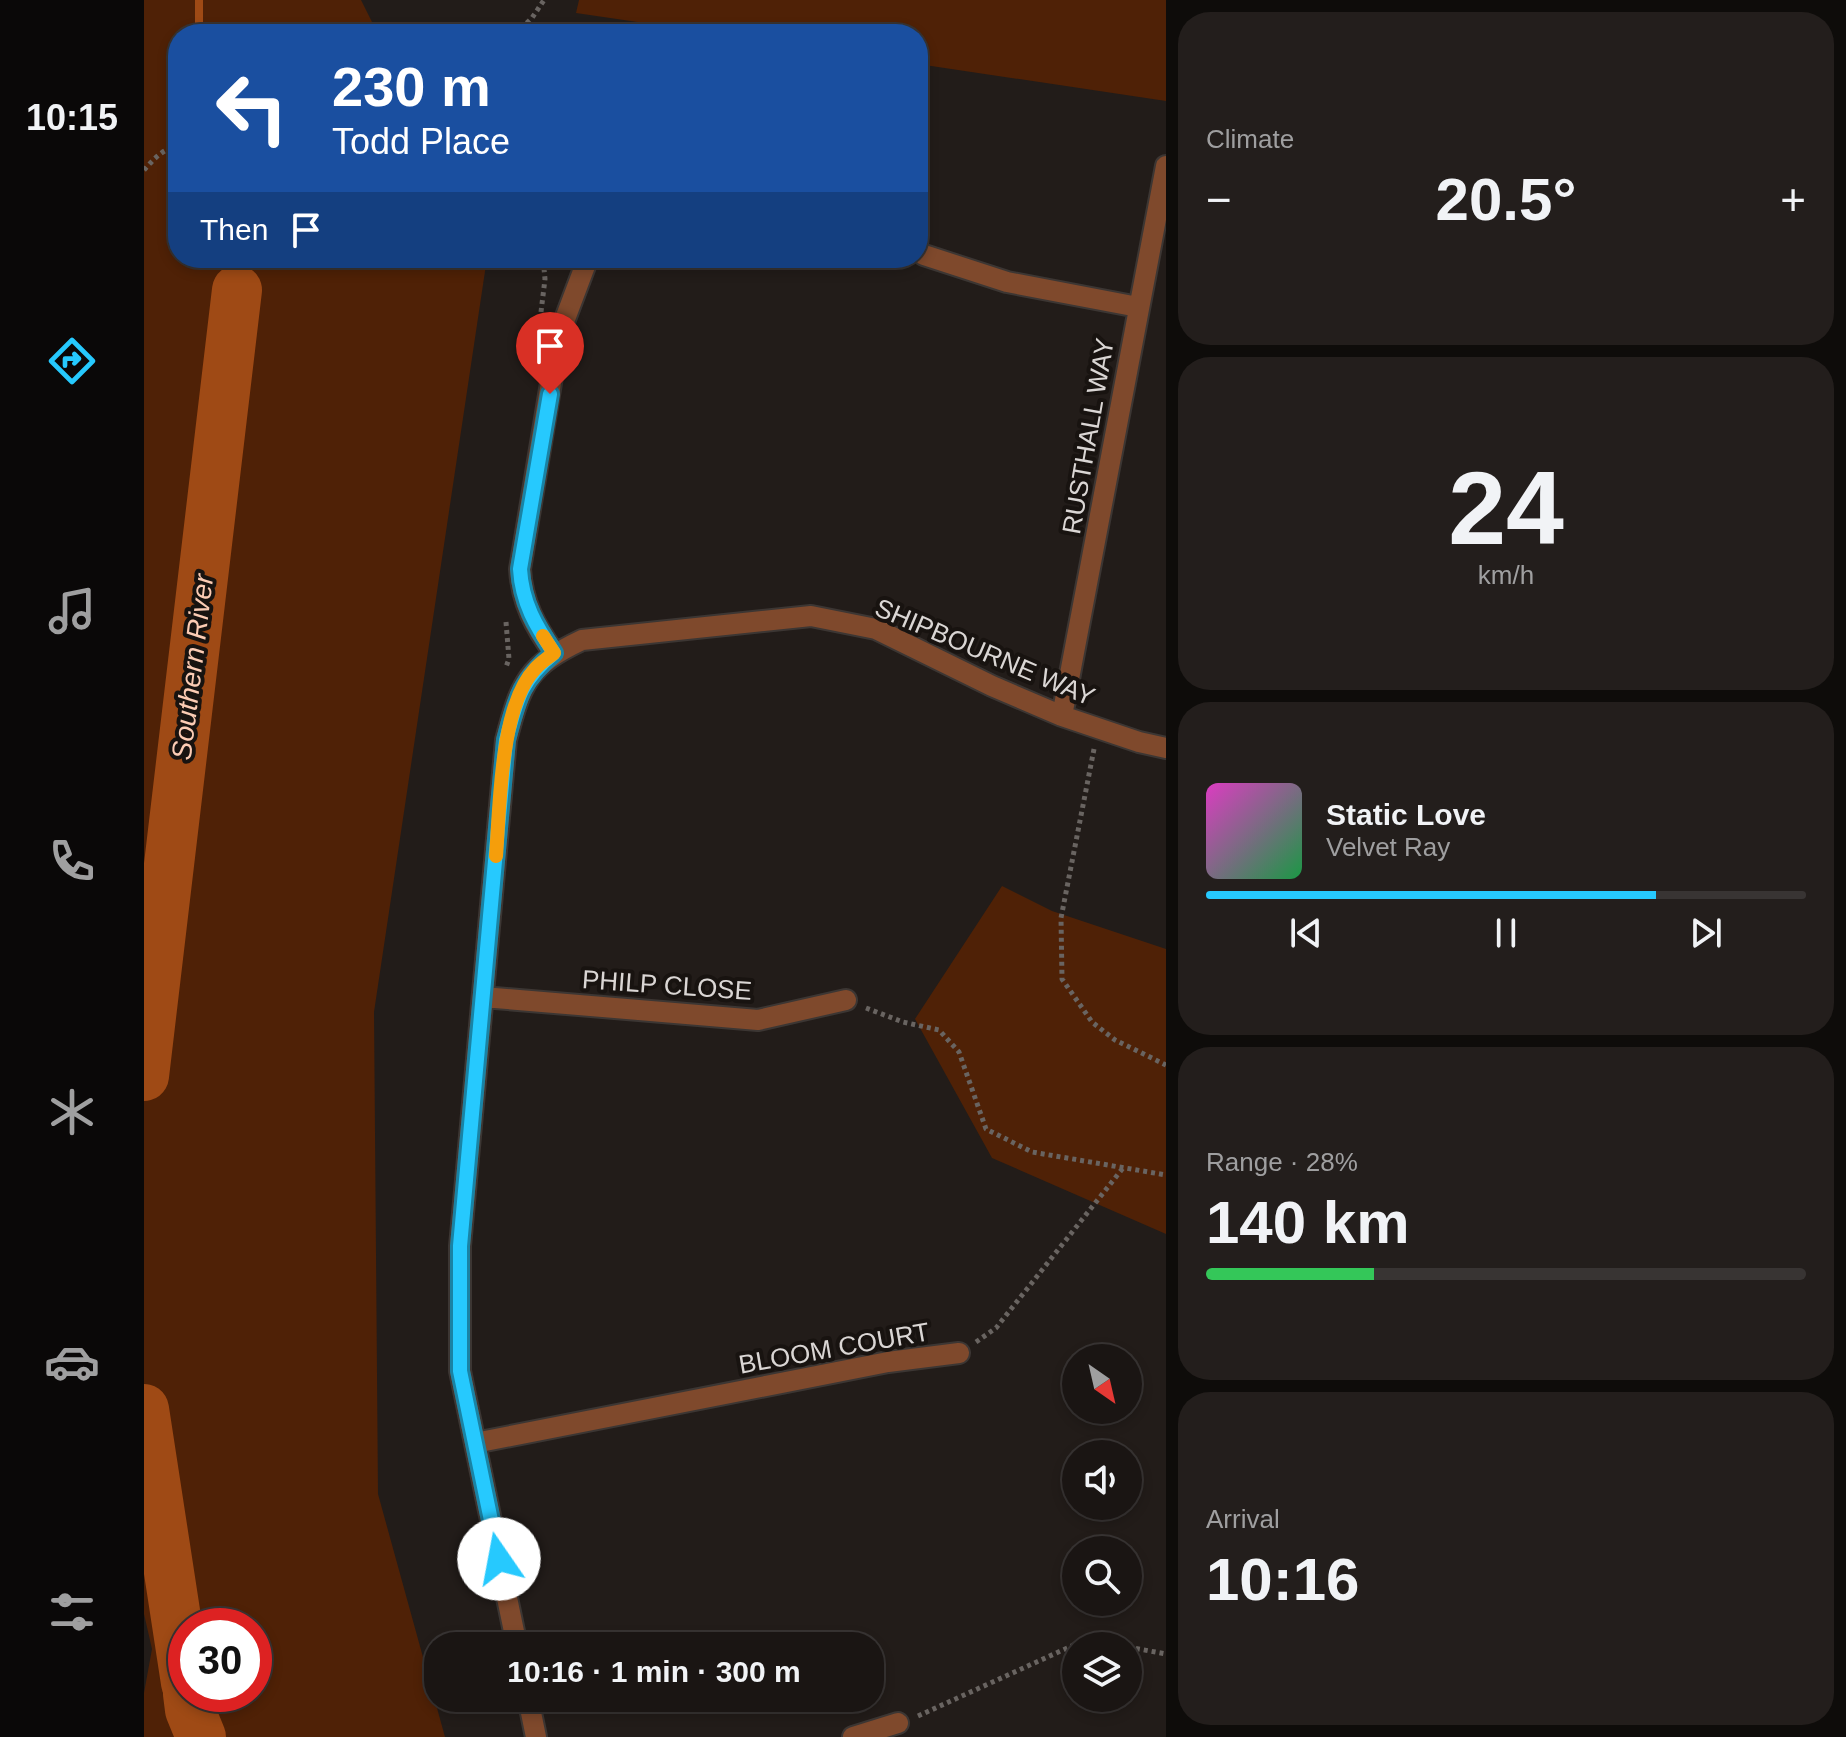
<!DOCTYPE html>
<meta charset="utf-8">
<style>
body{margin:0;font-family:Arial,sans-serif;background:#231e1c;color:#f1f3f6;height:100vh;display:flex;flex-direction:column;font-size:30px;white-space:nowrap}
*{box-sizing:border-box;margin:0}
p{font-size:26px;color:#9f9fa0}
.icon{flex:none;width:44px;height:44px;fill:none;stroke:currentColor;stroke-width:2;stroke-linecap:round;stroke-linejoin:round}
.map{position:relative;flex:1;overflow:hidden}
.panel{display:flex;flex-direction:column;gap:12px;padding:12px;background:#0e0c0a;width:680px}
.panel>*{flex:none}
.guide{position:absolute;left:24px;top:24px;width:760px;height:244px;border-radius:32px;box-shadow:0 4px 12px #0003,0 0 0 2px #383433;background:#1a4fa0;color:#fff;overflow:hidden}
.needle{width:52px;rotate:146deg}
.buttons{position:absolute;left:918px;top:1344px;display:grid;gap:16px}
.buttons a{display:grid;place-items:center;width:80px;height:80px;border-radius:50%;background:#1a1513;box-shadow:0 4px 12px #0003,0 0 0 2px #383433;font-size:40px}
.speed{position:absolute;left:24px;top:1608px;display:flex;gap:16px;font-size:40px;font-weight:700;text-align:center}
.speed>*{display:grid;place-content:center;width:104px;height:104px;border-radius:50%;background:#1a1513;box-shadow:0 4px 12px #0003,0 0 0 2px #383433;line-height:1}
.speed .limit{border:12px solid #d22;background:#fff;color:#111}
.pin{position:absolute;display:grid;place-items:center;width:68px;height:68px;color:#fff;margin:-82px -34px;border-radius:50% 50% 50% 0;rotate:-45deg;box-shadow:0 0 8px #0007}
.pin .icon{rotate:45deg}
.me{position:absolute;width:88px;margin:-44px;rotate:348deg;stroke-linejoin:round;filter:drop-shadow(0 0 6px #0008)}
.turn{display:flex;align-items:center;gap:28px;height:168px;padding:0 32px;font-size:36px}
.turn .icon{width:104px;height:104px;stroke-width:2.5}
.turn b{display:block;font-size:56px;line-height:68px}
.then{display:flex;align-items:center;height:76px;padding:0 32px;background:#0003;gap:16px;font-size:30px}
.big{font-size:60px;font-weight:700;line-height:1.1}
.panel .tile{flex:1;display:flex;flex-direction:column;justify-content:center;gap:12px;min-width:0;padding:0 28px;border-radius:32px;background:#231e1c}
.panel .dial{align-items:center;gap:0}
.dial b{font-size:104px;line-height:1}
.song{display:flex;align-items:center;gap:24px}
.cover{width:96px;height:96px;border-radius:12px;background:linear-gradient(135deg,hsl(310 70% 55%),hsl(140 70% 35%))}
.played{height:8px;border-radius:4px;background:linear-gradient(90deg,#26c9fe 75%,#383433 75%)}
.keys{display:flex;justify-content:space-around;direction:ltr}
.heat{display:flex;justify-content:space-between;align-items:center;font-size:44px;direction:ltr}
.charge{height:12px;border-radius:6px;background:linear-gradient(90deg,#34c759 28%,#383433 0)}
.trip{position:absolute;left:280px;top:1632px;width:460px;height:80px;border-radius:32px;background:#1a1513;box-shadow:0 4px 12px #0003,0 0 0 2px #383433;font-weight:700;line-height:80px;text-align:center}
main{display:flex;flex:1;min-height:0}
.tabs{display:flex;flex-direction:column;width:144px;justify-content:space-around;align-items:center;background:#0a0808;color:#9f9fa0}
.tabs .icon{width:56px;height:56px}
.tabs .active{color:#26c9fe}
.tabs b{font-size:36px;color:#f1f3f6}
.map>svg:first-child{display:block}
</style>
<main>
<nav class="tabs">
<b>10:15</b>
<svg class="icon active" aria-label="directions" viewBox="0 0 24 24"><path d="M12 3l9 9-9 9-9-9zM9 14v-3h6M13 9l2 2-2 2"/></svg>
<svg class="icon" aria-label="music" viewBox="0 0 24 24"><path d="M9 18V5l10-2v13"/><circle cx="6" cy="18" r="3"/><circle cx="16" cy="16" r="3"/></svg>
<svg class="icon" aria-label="phone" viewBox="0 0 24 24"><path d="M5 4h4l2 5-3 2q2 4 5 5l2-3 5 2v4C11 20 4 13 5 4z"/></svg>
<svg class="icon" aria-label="climate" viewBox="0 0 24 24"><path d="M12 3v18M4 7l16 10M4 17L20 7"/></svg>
<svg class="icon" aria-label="car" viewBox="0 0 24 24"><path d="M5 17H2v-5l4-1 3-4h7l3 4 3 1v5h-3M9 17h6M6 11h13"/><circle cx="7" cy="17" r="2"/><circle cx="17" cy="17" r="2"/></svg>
<svg class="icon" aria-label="filters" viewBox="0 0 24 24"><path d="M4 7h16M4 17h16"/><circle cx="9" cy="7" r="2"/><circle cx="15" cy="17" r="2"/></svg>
</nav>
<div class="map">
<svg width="1022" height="1737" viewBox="0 0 1022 1737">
<rect width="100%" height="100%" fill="#221c19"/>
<path fill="#4f2106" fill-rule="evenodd" d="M0,0h217l17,34h-200v224h309l-113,754 4,482 67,243h-301v-44l8,-44 -8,-35zM42,1626h68v68h-68z
M435,0h587v101l-248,-37v-30h-199l-143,-21z
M858,886l50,25 114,38v285l-174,-76 -77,-139z"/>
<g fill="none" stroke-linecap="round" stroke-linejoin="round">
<path stroke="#9f4a15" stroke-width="8" d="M55,34v-34
M87,258l6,32"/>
<path stroke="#9f4a15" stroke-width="50" d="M0,1076l93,-786
M0,1409l42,274
M44,1694l2,16 11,27"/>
<g stroke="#3c3633" stroke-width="24">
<path id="minor" d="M780,255l83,27 131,25
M410,653c-19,-27 -32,-50 -34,-84l39,-234 29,-77
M918,716l104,-550
M339,997l275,23 88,-20
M331,1443l413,-81 71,-9
M373,1646l-57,-275v-125l46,-506c15,-57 21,-74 76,-100l229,-24 65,13 116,57 70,30 77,26 27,6
M384,1698l8,39
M709,1737l45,-14"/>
</g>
<path stroke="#696461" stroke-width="5" stroke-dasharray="4 4" stroke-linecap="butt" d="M371,34l17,-16 12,-18
M0,170c9,-10 20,-23 34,-23
M397,312l4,-33 -2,-21
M362,622l3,37 -3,8
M950,749l-33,169 1,61 30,43 23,18 51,25
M722,1008l37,14 36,8 20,22 27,77 46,23 134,23
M832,1342l20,-14 127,-160
M984,1647l38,7
M774,1716l169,-77 38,7"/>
<use href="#minor" stroke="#7f492c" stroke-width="20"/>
</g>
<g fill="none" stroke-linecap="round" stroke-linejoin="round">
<g stroke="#1983a5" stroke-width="20">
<path id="route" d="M355,1559l-39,-188v-125l46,-506c11,-41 14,-59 48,-87 -18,-27 -32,-50 -34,-84l30,-175"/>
</g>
<use href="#route" stroke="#26c9fe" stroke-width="14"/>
<path stroke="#f59e0b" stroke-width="14" d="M352,856c4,-50 4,-150 39,-187 5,-6 13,-11 19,-16l-11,-17"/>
</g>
<g text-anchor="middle" stroke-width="8" stroke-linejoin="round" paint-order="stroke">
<g font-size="26" fill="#dad6d4" stroke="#181310">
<text transform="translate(944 436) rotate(-80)" y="9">RUSTHALL WAY</text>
<text transform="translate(841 652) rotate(23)" y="9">SHIPBOURNE WAY</text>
<text transform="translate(523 985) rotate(4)" y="9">PHILP CLOSE</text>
<text transform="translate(690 1348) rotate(-10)" y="9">BLOOM COURT</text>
</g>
<g font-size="28" font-style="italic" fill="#fcccb4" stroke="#181310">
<text transform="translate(48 667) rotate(-83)" y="10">Southern River</text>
</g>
</g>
</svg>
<div class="buttons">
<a><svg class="needle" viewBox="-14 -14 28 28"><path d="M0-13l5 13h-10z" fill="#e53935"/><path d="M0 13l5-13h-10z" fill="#9f9fa0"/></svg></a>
<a><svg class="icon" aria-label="sound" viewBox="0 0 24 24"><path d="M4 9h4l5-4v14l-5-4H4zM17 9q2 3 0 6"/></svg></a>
<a><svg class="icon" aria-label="search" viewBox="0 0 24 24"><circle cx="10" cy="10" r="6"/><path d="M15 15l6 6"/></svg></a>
<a><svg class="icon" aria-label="layers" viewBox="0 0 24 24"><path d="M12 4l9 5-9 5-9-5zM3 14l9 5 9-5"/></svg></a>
</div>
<div class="speed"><div class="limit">30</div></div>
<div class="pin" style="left:406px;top:394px;background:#d93025"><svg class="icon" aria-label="arrive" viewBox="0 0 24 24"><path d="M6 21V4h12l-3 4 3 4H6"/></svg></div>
<svg class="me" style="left:355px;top:1559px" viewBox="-20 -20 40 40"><circle r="19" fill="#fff"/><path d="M0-13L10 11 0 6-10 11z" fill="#26c9fe"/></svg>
<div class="trip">10:16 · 1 min · 300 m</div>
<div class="guide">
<div class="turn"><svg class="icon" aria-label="left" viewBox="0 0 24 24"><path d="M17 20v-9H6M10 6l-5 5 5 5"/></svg><div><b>230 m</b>Todd Place</div></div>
<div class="then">Then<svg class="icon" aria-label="arrive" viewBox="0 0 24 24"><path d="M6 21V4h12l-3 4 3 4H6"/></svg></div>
</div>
</div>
<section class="panel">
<div class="tile"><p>Climate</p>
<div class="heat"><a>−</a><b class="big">20.5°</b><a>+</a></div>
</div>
<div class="tile dial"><b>24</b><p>km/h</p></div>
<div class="tile">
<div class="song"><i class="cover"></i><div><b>Static Love</b><p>Velvet Ray</p></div></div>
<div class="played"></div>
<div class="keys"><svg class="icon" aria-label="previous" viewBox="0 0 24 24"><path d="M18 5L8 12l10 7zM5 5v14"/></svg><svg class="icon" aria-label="pause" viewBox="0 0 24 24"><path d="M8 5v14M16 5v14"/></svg><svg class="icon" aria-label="next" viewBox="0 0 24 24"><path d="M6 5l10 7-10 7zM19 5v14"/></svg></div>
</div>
<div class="tile"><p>Range · 28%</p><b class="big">140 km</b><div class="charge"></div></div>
<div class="tile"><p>Arrival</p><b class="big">10:16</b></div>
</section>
</main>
